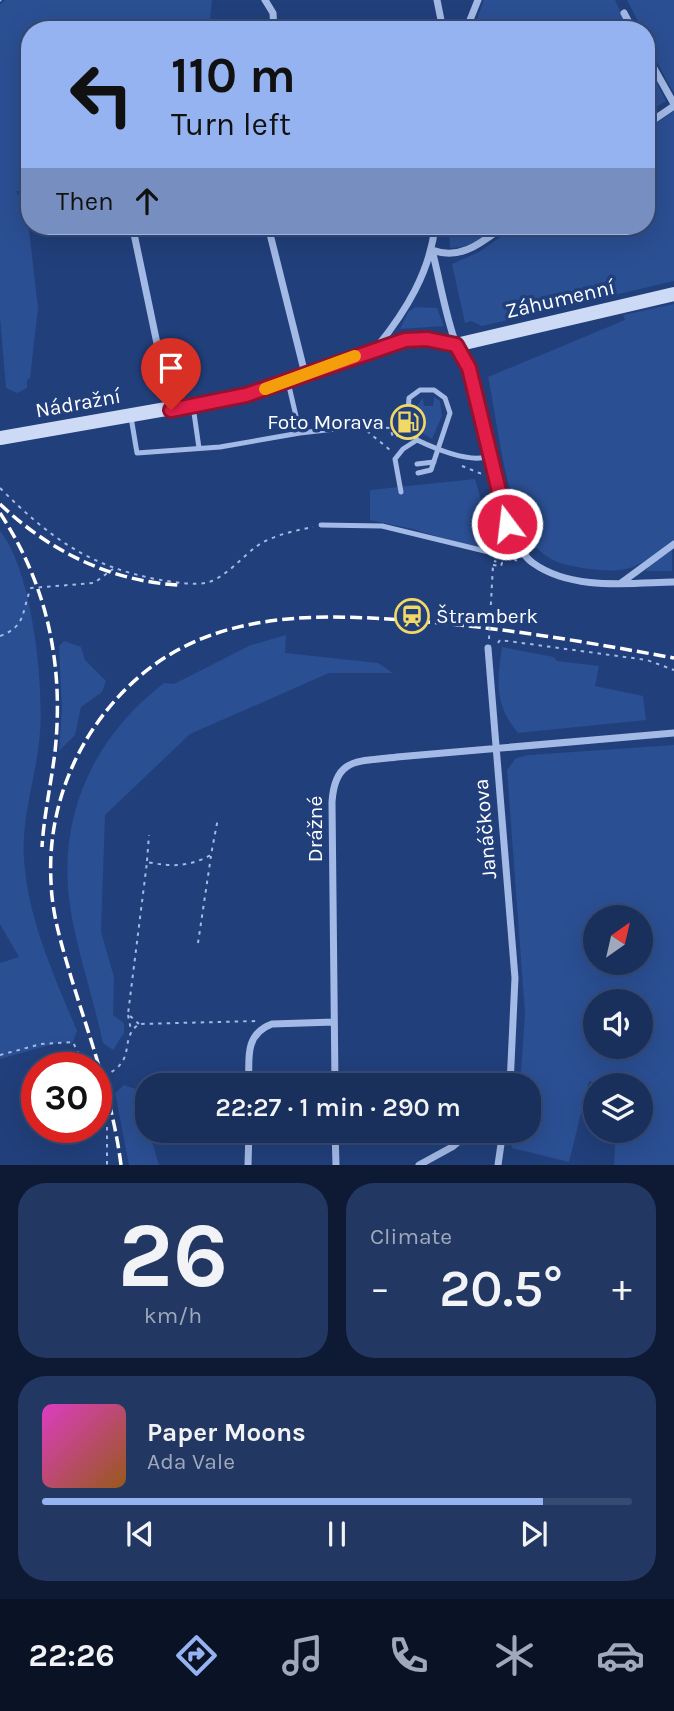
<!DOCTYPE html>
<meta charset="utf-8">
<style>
body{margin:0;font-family:Karla,sans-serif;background:#223762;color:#f1f3f6;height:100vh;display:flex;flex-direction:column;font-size:26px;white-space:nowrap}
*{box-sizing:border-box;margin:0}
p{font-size:23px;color:#9fa9bb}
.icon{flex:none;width:38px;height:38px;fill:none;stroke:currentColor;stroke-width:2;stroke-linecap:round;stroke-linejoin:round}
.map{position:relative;height:1165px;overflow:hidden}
.drawer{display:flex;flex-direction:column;gap:18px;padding:18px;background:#0e1a33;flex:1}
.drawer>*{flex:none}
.top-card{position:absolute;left:21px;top:21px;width:634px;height:214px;border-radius:28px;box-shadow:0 7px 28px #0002,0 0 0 2px #374a72;background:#95b2f1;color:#111;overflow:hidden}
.needle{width:46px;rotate:34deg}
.controls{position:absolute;left:583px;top:905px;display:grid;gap:14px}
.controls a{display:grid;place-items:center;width:70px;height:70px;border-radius:50%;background:#192f5c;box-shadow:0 7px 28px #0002,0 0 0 2px #374a72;font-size:35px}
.speed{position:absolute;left:21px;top:1052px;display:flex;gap:14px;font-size:35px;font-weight:700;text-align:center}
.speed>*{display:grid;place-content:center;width:91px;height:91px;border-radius:50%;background:#192f5c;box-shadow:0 7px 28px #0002,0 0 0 2px #374a72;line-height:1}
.speed .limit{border:10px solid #d22;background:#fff;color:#111}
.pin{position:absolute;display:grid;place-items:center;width:60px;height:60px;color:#fff;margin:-72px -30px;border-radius:50% 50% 50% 0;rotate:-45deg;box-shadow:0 0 7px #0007}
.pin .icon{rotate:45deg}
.me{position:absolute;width:77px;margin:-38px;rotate:345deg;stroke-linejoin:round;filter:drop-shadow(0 0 5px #0008)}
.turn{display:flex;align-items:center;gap:24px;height:147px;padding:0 35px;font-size:32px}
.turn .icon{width:91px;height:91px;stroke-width:2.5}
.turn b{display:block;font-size:49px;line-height:60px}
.then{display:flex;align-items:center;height:66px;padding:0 35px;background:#0003;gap:14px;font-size:26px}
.big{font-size:52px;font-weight:600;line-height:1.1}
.drawer .card{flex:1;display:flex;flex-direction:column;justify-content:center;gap:10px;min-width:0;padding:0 24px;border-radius:28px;background:#223762}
.drawer .dial{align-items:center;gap:0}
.dial b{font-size:91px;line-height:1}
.song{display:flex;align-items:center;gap:21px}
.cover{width:84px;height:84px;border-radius:10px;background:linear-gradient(135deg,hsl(310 70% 55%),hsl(30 70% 35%))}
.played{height:7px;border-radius:4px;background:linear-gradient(90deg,#95b2f1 85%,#374a72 85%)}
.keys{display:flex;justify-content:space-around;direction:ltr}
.heat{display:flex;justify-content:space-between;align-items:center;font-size:38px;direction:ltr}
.drawer .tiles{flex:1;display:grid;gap:18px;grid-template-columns:1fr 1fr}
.card:last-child{grid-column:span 2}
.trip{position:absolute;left:135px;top:1073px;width:406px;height:70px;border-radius:28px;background:#192f5c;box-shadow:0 7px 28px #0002,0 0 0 2px #374a72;font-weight:600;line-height:70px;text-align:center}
.menu{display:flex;height:112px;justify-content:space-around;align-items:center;background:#0a1325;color:#9fa9bb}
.menu .icon{width:49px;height:49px}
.menu .current{color:#95b2f1}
.menu b{font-size:32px;color:#f1f3f6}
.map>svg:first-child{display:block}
</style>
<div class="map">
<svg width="674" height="1165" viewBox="0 0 674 1165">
<rect width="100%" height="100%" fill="#213f7b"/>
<path fill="#2b4f93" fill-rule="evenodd" d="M5,0h207l-3,30h-179v162l-14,-1 11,21 11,96 -8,70 -3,2v8l-10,5 -11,-5 -6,-71v-312z
M484,0h131l14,30h-156z
M627,0h47v93c-19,-32 -30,-61 -47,-93z
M646,62l20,39 -20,12z
M674,111v170l-192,45 -11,-5 -6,2 -13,-59 27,-12 37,-26h130v-96z
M449,226h52l-29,20 -22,2z
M674,304v235c-37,29 -43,36 -92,29 -16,-3 -31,-6 -43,-18 -33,-32 -41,-128 -51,-173l137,-57 -2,-5z
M415,307l22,1 7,18 -44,3 8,-17z
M434,397l6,4 2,15 -10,23 -11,-7 -5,-25 7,-9 1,8h9z
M475,479l15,51 -8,20 -69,-21 -43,-9v-30z
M0,531c32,39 44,152 40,201 -3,43 -19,84 -16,127 4,61 30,116 53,172l-5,13 -11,-2 -61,17v-96l19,-6 -19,-33z
M672,550v21h-26l2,-5z
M286,635l-1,18 93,10 15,10h-64l-139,61 -85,81 -4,117 13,45 -1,38 11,8v10l-11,17 -10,-7c-9,-42 -23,-83 -31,-125 -18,-94 17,-177 92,-235l10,1 77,-39z
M64,641l17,6 4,13 21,21 -4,11 -21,15 -6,28 -16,16 3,-43 -3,-62z
M502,647l52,10 3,4 42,5 -4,20 48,10 3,24 -128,13c-24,-29 -21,-50 -16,-86z
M674,745v420h-60l2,-34 24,-1v-45h-33l-18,-4 -20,81 -57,-14 2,-17 14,-1v-45h-8l5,-71 -18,-244 9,-12 13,-3zM595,917h45v45h-45zM595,1001h45v45h-45z
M124,1085l12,4 23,76h-30l-14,-72z"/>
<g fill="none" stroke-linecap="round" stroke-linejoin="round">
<path stroke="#a3bae6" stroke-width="2" stroke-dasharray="3.5 5" stroke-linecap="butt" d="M0,1l1,-1
M369,427l21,1 3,9 10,-3
M367,431l23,19
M462,466l20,8
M0,488c50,50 89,79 161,92 14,2 34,6 48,2 18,-6 33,-25 48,-36 16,-11 37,-15 56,-19
M475,525l-3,-3 24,18
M507,554l10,7
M493,565l8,1 1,-3 -8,-2
M0,636c27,-10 21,-24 31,-48l63,-5 19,-14
M498,643l2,-3 147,20 27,10
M147,861l2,-26
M198,943l13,-87
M128,1015l3,15
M139,1024l-11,-10 19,-152c25,5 41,5 64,-7l7,-37
M0,1055l41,-11 32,-2 12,26
M96,1079c46,-16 20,-38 43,-55l119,-3
M96,1086l11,41v38"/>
<path stroke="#a3bae6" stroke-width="5" d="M288,382l12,51 61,-7
M193,406l6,42
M408,412l1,-14 11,-8h14l11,8 5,15 -19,57 -13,3
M131,417l6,36 83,-6 80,-14
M411,428l6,12c19,9 53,24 73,16
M417,464l17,-2
M401,492l-6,-33 8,-10 14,-9
M321,525l61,1 111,27 19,-15"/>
<path stroke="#a3bae6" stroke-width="7" d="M265,0l8,13 1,17
M437,0l6,30
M624,13l9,17
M466,30l12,-30
M646,54l28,50
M646,125l28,-19
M268,226l37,148
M133,229l38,181
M432,250c8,31 13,64 24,94 4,10 11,18 14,28 12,45 27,166 63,191 39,28 96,20 141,19
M432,250c29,11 50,-8 72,-24
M377,347c29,-36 53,-75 58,-121
M621,583l53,-39
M488,648l27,330 -5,107
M249,1085c0,-25 -5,-51 23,-61l62,-2
M335,1085l-3,-283c3,-46 27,-40 65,-45l277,-24
M335,1130l1,35
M248,1165l1,-35
M419,1165l33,-18 21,-17
M498,1165l5,-35"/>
<path stroke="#cddaf5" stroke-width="14" d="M0,438l246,-43 159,-55 22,-1 29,6 218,-51"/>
<path stroke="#fff" stroke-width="3.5" stroke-dasharray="12 5" stroke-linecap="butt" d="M0,504c49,47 110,77 178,81
M0,513c48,73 64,153 55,239 -4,32 -11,63 -13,95
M121,1165c-8,-64 -31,-126 -50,-188 -9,-31 -19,-62 -20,-95 -3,-54 12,-108 42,-153 82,-121 205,-118 335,-107 83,7 164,21 246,36"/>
<path stroke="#a3bae6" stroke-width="2" stroke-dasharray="3.5 5" stroke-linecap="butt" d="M489,639l4,-74"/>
</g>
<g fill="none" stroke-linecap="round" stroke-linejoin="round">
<g stroke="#92132f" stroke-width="18">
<path id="route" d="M171,410l75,-15 159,-55 22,-1 29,6 13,23 38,156"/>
</g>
<use href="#route" stroke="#e11d48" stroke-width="12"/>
<path stroke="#f59e0b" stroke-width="12" d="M265,389l90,-33"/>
</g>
<defs>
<g id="fuel-ring" transform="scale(1.75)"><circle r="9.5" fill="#213f7b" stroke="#f2d864" stroke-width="1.5"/><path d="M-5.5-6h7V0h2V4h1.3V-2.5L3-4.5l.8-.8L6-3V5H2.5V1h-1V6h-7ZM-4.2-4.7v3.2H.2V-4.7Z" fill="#f2d864"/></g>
<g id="station-ring" transform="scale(1.75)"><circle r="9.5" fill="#213f7b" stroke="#f2d864" stroke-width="1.5"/><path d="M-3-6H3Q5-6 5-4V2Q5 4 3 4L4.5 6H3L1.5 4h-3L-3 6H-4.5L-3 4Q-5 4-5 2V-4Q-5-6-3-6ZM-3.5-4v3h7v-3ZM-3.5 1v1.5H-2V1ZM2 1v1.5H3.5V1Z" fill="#f2d864"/></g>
</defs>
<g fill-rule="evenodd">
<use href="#fuel-ring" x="408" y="422"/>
<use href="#station-ring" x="412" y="616"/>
</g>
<g text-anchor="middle" stroke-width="7" stroke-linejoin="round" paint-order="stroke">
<g font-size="21" fill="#fff" stroke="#213f7b">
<text transform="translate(560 299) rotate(-13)" y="7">Záhumenní</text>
<text transform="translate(78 403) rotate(-10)" y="7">Nádražní</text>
<text transform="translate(315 829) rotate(-90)" y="7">Drážné</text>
<text transform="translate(485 829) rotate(-95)" y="7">Janáčkova</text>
</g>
<g font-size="21" fill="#fff" stroke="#213f7b" text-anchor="end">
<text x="384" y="429">Foto Morava</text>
<text x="436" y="623" text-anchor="start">Štramberk</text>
</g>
</g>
</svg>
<div class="controls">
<a><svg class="needle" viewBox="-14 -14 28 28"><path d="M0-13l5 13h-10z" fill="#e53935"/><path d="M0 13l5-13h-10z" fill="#9fa9bb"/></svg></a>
<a><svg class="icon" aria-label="sound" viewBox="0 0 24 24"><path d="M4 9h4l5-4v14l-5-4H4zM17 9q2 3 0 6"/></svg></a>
<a><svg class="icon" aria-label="layers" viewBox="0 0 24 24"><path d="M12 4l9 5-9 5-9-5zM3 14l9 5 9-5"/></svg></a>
</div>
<div class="speed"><div class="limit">30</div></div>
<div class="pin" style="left:171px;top:410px;background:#d93025"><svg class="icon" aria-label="arrive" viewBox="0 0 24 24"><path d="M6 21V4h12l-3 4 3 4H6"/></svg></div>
<svg class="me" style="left:507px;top:524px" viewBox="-20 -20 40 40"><circle r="17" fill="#e11d48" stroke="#fff" stroke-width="3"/><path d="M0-11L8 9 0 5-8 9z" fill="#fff"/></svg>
<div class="trip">22:27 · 1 min · 290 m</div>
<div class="top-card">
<div class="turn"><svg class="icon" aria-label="left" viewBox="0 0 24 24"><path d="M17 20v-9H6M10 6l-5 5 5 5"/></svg><div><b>110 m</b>Turn left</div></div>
<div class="then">Then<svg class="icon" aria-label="ahead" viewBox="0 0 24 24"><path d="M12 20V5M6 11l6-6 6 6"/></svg></div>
</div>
</div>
<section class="drawer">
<div class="tiles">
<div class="card dial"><b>26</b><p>km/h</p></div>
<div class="card"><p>Climate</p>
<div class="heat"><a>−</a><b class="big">20.5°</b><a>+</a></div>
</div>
<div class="card">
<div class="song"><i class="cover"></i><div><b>Paper Moons</b><p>Ada Vale</p></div></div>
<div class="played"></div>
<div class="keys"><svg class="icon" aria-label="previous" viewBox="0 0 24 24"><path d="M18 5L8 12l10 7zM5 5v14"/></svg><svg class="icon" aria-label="pause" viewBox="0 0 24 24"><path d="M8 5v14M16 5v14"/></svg><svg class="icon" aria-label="next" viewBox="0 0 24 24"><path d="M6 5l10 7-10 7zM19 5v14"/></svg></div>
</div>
</div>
</section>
<nav class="menu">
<b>22:26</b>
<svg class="icon current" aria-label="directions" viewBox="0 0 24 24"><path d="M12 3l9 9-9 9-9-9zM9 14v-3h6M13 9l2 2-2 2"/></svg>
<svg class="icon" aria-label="music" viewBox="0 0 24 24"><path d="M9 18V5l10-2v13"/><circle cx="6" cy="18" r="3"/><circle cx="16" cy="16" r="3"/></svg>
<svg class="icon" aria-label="phone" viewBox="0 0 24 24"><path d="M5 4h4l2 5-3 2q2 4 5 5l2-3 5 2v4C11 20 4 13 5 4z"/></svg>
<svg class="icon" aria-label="climate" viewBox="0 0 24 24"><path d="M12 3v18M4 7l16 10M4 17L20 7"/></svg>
<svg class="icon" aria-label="car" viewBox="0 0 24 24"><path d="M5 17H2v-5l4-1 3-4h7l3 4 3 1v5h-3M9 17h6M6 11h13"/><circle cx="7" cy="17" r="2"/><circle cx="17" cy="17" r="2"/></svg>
</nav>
